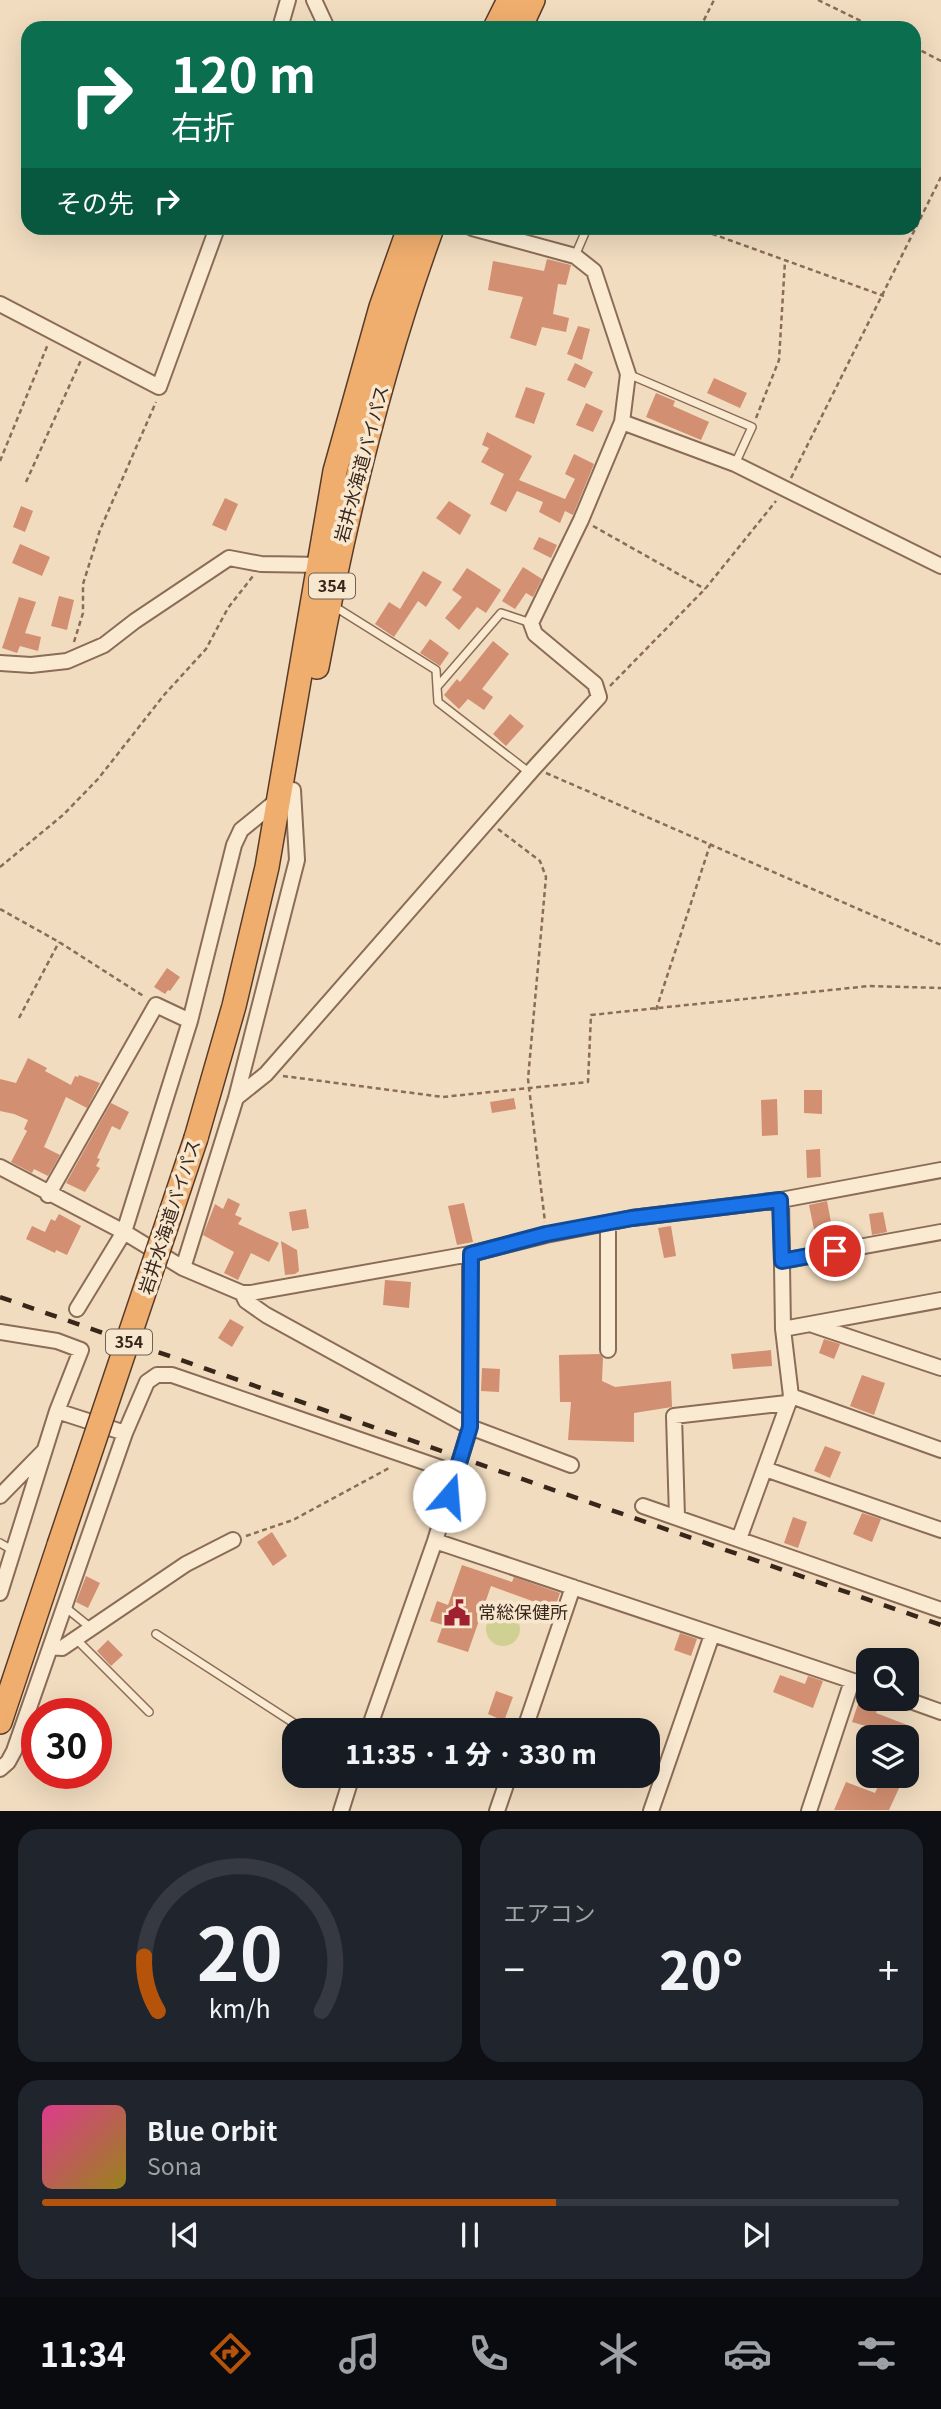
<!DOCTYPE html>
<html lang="ja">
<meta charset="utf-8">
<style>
body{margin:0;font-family:Georgia,"Noto Sans JP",serif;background:#20242c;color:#f1f3f6;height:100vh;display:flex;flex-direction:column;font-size:26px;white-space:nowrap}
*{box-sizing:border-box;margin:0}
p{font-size:23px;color:#9ea1a6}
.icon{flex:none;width:38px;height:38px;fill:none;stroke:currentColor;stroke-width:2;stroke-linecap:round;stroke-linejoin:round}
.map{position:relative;height:1811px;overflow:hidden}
.details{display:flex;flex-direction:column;gap:18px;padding:18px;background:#0d0f14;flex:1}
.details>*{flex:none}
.top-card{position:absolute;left:21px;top:21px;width:900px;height:214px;border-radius:21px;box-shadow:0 7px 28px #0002;background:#0b6e4f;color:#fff;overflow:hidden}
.buttons{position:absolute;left:856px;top:1648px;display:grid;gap:14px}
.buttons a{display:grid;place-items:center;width:63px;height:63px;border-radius:14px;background:#171b24;box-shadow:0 7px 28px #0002;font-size:35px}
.speed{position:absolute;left:21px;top:1698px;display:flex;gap:14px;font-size:35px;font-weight:700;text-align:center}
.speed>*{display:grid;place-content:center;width:91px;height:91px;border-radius:50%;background:#171b24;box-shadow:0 7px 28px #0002;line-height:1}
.speed .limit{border:10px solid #d22;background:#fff;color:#111}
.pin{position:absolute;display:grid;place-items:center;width:60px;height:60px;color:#fff;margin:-30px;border:4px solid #fff;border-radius:50%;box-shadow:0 2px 7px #0007}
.me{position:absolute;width:77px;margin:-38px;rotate:18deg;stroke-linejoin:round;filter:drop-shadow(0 0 5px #0008)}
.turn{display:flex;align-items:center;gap:24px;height:147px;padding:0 35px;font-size:32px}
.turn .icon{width:91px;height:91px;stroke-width:2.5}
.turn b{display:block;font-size:49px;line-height:60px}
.then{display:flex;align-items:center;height:66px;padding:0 35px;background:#0003;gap:14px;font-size:26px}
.big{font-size:52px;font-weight:800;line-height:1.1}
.details .card{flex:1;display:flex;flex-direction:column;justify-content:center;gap:10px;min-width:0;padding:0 24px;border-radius:21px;background:#20242c}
.details .dial{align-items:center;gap:0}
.dial svg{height:182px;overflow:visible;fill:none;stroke:#363941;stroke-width:7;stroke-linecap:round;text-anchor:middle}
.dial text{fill:#f1f3f6;stroke:none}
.song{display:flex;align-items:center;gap:21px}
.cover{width:84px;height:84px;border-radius:10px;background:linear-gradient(135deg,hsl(330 70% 55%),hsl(50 70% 35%))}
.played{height:7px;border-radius:4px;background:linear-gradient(90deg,#b45309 60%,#363941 60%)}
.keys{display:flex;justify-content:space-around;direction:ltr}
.heat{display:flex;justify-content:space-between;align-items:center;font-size:38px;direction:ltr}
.details .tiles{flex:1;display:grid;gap:18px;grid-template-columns:1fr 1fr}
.card:last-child{grid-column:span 2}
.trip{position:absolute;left:282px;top:1718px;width:378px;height:70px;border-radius:21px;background:#171b24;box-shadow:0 7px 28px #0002;font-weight:800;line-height:70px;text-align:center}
.dock{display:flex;height:112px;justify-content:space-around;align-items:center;background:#090b0e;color:#9ea1a6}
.dock .icon{width:49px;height:49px}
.dock .on{color:#b45309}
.dock b{font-size:32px;color:#f1f3f6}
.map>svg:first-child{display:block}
</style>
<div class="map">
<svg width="941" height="1811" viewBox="0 0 941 1811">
<rect width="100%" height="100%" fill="#f1dcbf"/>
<path fill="#d0d092" d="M486 1629a17 17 0 1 1 34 0a17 17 0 1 1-34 0Z"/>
<path fill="#d28f71" d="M547,259l24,6 -5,20 -8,-1 -5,30 16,4 -3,14 -24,-5 -6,19 -26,-8 13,-41 -35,-7 5,-29 51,10z
M578,326l12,3 -8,31 -15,-6z
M575,363l18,9 -8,16 -18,-8z
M714,378l33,15 -7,15 -33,-15z
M526,387l19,6 -11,31 -19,-7z
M656,393l19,8 -2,5 36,16 -8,18 -55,-23z
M586,403l17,8 -10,21 -17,-7z
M487,432l45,24 -13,24 46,19 10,-20 -10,-5 9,-20 20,10 -21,51 -8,-4 -5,12 -21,-11 4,-10 -26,-11 -11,21 -16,-8 14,-30 -23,-12 8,-14 -7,-3z
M225,498l13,6 -12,27 -14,-6z
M449,501l22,14 -11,20 -24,-17z
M21,506l12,5 -8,21 -12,-5z
M539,537l18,8 -6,13 -18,-9z
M20,544l30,13 -8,19 -30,-13z
M523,567l19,12 -9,18 -7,-4 -11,16 -13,-8z
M467,568l34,22 -15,23 -9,-6 -18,23 -14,-12 17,-21 -10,-7z
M423,571l19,11 -16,25 -8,-6 -24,36 -19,-13 14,-22 11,7z
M59,596l15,4 -7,30 -16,-4z
M19,597l17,5 -11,31 16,4 -3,14 -18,-5 -3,7 -15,-5z
M430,639l19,14 -9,13 -20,-13z
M493,641l16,13 -27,35 11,8 -9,13 -16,-11 -9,10 -15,-14 13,-16 3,3z
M510,714l14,12 -18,20 -13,-12z
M167,968l13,9 -10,14 -2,-1 -3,4 -11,-7z
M28,1058l19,10 -2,3 26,14 4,-9 3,1 1,-2 21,8 -13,25 -21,-11 -22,50 16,8 -12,21 -14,-7 -2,4 -21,-11 16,-31 -3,-2 4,-9 -14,-6 -14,-3v-32l16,4z
M804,1090h18v24l-18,-1z
M514,1098l2,11 -24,4 -2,-11z
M777,1099l1,36 -16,1 -1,-36z
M111,1103l18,9 -9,18 -8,-4 -15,32 3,1 -4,7 4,2 -15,24 -19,-9z
M820,1149l1,28 -14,1 -1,-28z
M228,1198l12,6 -5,11 7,3 -4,6 41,19 -10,19 -18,-9 -13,27 -14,-7 10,-21 -31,-17 12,-31 8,5z
M827,1201l4,21 4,-1 3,13 -22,5 -7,-34z
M464,1203l9,39 -16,3 -9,-39z
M306,1209l3,19 -17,3 -3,-19z
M883,1212l4,20 -15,3 -3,-21z
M59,1214l22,12 -14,29 -11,-5 -1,3 -29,-14 6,-13 13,6 6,-13 4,2z
M671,1226l5,30 -12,2 -6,-30z
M281,1241l16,9 2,21 -4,3 -10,1z
M385,1280l26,2 -2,26 -26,-3z
M230,1319l14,8 -12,20 -14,-9z
M824,1339l16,5 -6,15 -15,-6z
M771,1350l1,16 -39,3 -2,-15z
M600,1354l3,4 -1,23 13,6 56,-6 1,26 -38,6v29l-66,-2 3,-38h-11l-1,-47z
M482,1368l18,1 -1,23 -18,-1z
M862,1375l23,8 -11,32 -24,-9z
M825,1446l16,6 -11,26 -16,-7z
M862,1513l19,6 -9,23 -19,-8z
M793,1517l14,5 -9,26 -14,-5z
M272,1532l15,24 -14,10 -16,-24z
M462,1565l50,17 2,-5 46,16 -7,20 -19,-7 1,-4 -44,-16 -23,66 -31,-10 6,-17 -13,-4 7,-20 11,4z
M86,1576l14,7 -12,25 -12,-6z
M680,1633l17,6 -6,17 -17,-6z
M108,1640l15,15 -12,11 -14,-15z
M780,1675l25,9 3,-8 15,5 -10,27 -40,-16z
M496,1691l17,6 -9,24 -16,-7z
M861,1695l7,4 12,3 -4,11 34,13 -5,12 -21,-6 -3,6h-16l4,-11 -17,-5z
M882,1777l18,9 -11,24h-55l12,-28 29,11z"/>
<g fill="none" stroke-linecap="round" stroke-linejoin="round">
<g stroke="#8b6c56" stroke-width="10">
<path id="service" d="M575,256l12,-28
M628,374l124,53 -17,37
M332,605l104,65 1,17
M530,773l-92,-71 -1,-15 64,-74 30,10
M0,1543l14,8
M65,1607l26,21
M156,1634l150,97
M76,1639l73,73"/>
</g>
<g stroke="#8b6c56" stroke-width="18">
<path id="minor" d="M314,0l13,28
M280,28l8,-28
M0,304l159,83 58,-159
M622,422l113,42 206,102
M0,663l31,2 36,-4 37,-16 31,-24 94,-63 32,6 63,1
M236,1098l30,-24 268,-306 65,-71 -4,-13 -60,-50 -4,-11 50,-103 41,-98 6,-48 -34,-103 -19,-15 -103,-28
M0,1167l124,65 59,36 59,25h9l219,-39 76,-19 86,-17 149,-18 160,-30
M48,1195l108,-190 34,16
M608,1223v127
M782,1261l159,-29
M183,1268l53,-170 61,-238 -4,-70
M242,1293l4,8 20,14 204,112 101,38
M77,1309l47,-77 66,-211 44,-176 7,-15 38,-31
M813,1325l128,43
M783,1329l158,-29
M0,1332l57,9 24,9 -24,61
M791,1396l150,54
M765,1469l176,61
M0,1496l43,-44
M643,1506l298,104
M677,1517l-3,-101 113,-13
M739,1539l52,-143 -8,-67 -2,-129
M435,1541l433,145
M0,1593l57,-182 68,22
M52,1647l10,1 124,-84 47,-24
M905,1699l36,13
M368,1731l67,-190 35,-114v-173
M524,1731l49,-144
M0,1769l8,-7 6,-11 111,-318 22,-51 10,-7h15l284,98
M341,1811l11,-35
M497,1811l12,-35
M651,1811l61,-176
M809,1811l43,-130"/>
</g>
<g stroke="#583b2a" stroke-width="26">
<path id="trunk" d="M495,28l14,-28
M520,28l13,-28
M317,667c28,-149 63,-297 115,-439
M196,1138l38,-132 33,-139 68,-396 46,-164 28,-79
M0,1722l59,-177"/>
</g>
<path stroke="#8b6c56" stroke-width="2.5" stroke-dasharray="5 3.5" stroke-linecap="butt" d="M818,0l57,28
M700,28l14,-28
M914,47l27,14
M696,228l188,68
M756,418l23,-58 6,-99
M0,461l48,-117
M791,478l150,-301
M26,482l55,-122
M593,526l112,63
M74,642l9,-29v-29l17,-54 56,-128
M610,686l95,-97 71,-88
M546,773l395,172
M498,829l42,32 6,16 -18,202 17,143
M0,867l63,-52 35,-36 66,-84 42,-46 22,-41 25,-32
M0,909l59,33 86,55
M656,1010l54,-165
M19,1018l40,-76
M283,1076l160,21 145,-15 3,-67 278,-29 72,2
M246,1536l47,-16 98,-53"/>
<use href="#service" stroke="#fbead2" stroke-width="7"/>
<use href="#minor" stroke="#fbead2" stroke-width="14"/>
<use href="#trunk" stroke="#f0ae6e" stroke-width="23"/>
<path stroke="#39261b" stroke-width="4.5" stroke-dasharray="12 12" stroke-linecap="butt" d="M0,1297l941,328"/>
<g stroke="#583b2a" stroke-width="26" stroke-linecap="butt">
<path id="trunk-bridge" d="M59,1545l137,-407"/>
</g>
<use href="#trunk-bridge" stroke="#f0ae6e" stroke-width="23"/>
</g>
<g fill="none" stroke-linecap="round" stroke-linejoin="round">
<g stroke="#114b97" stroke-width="18">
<path id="route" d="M449,1496l21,-69 1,-173 75,-20 86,-16 148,-18 2,61 53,-10"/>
</g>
<use href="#route" stroke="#1a73e8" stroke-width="12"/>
</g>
<defs>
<g id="civic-bare" transform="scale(2.1)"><path d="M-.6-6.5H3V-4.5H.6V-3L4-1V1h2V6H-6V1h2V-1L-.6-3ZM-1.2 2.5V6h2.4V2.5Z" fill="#9f2130" stroke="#f8e7cf" stroke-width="2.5" paint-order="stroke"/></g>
</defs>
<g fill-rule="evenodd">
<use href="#civic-bare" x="457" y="1613"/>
</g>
<g text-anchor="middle" stroke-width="7" stroke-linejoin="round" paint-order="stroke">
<g fill="#f8e7cf" stroke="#726051" stroke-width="2">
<rect x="309" y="573.5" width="46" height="25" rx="5"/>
<rect x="106" y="1329.5" width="46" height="25" rx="5"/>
</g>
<g font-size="16" font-weight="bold" fill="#39261b">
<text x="332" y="592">354</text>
<text x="129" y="1348">354</text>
</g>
<g font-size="18" fill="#39261b" stroke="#f8e7cf">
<text transform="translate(362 464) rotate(-75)" y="6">岩井水海道バイパス</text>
<text transform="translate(170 1217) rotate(-72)" y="6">岩井水海道バイパス</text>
</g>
<g font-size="18" fill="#39261b" stroke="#f8e7cf" text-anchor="start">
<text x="478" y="1619">常総保健所</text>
</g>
</g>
</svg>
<div class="buttons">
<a><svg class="icon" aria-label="search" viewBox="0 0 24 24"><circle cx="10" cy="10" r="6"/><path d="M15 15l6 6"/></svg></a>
<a><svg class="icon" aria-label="layers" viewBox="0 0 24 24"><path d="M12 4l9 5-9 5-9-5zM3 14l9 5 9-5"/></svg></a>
</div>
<div class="speed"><div class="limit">30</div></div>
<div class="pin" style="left:835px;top:1251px;background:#d93025"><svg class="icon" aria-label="arrive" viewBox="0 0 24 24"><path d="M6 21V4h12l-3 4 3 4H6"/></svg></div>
<svg class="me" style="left:449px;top:1496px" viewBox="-20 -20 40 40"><circle r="19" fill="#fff"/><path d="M0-13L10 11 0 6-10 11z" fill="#1a73e8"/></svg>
<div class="trip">11:35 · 1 分 · 330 m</div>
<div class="top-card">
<div class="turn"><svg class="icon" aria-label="right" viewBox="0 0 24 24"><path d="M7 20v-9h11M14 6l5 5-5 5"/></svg><div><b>120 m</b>右折</div></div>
<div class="then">その先<svg class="icon" aria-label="right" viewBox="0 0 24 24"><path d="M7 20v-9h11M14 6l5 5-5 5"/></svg></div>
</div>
</div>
<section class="details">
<div class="tiles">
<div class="card dial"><svg viewBox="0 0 100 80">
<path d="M14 69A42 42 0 1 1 86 69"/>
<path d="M14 69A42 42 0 0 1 8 45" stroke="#b45309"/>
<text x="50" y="56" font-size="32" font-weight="700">20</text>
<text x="50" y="72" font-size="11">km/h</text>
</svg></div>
<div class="card"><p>エアコン</p>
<div class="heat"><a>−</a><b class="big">20°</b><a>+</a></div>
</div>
<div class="card">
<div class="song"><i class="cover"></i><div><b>Blue Orbit</b><p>Sona</p></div></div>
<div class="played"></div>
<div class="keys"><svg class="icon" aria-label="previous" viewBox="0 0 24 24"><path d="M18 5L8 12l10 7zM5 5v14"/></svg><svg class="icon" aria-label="pause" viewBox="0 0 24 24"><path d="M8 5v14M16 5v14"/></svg><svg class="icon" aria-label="next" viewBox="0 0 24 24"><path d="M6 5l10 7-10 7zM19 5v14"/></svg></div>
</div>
</div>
</section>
<nav class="dock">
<b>11:34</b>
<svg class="icon on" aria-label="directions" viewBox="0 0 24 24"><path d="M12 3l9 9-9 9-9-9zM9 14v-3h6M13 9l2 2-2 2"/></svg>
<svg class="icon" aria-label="music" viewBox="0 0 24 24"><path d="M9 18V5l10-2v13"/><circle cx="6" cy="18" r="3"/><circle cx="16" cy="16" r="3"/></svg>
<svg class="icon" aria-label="phone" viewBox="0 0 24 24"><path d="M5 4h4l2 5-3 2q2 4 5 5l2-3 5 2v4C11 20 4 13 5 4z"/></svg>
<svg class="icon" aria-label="climate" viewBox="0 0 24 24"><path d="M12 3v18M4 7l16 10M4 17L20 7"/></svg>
<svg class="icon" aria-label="car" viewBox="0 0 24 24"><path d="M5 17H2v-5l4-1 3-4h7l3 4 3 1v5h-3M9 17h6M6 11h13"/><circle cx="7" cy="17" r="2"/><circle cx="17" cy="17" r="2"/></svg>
<svg class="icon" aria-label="filters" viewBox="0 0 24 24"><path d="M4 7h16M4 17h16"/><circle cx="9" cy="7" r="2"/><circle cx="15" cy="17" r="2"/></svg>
</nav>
